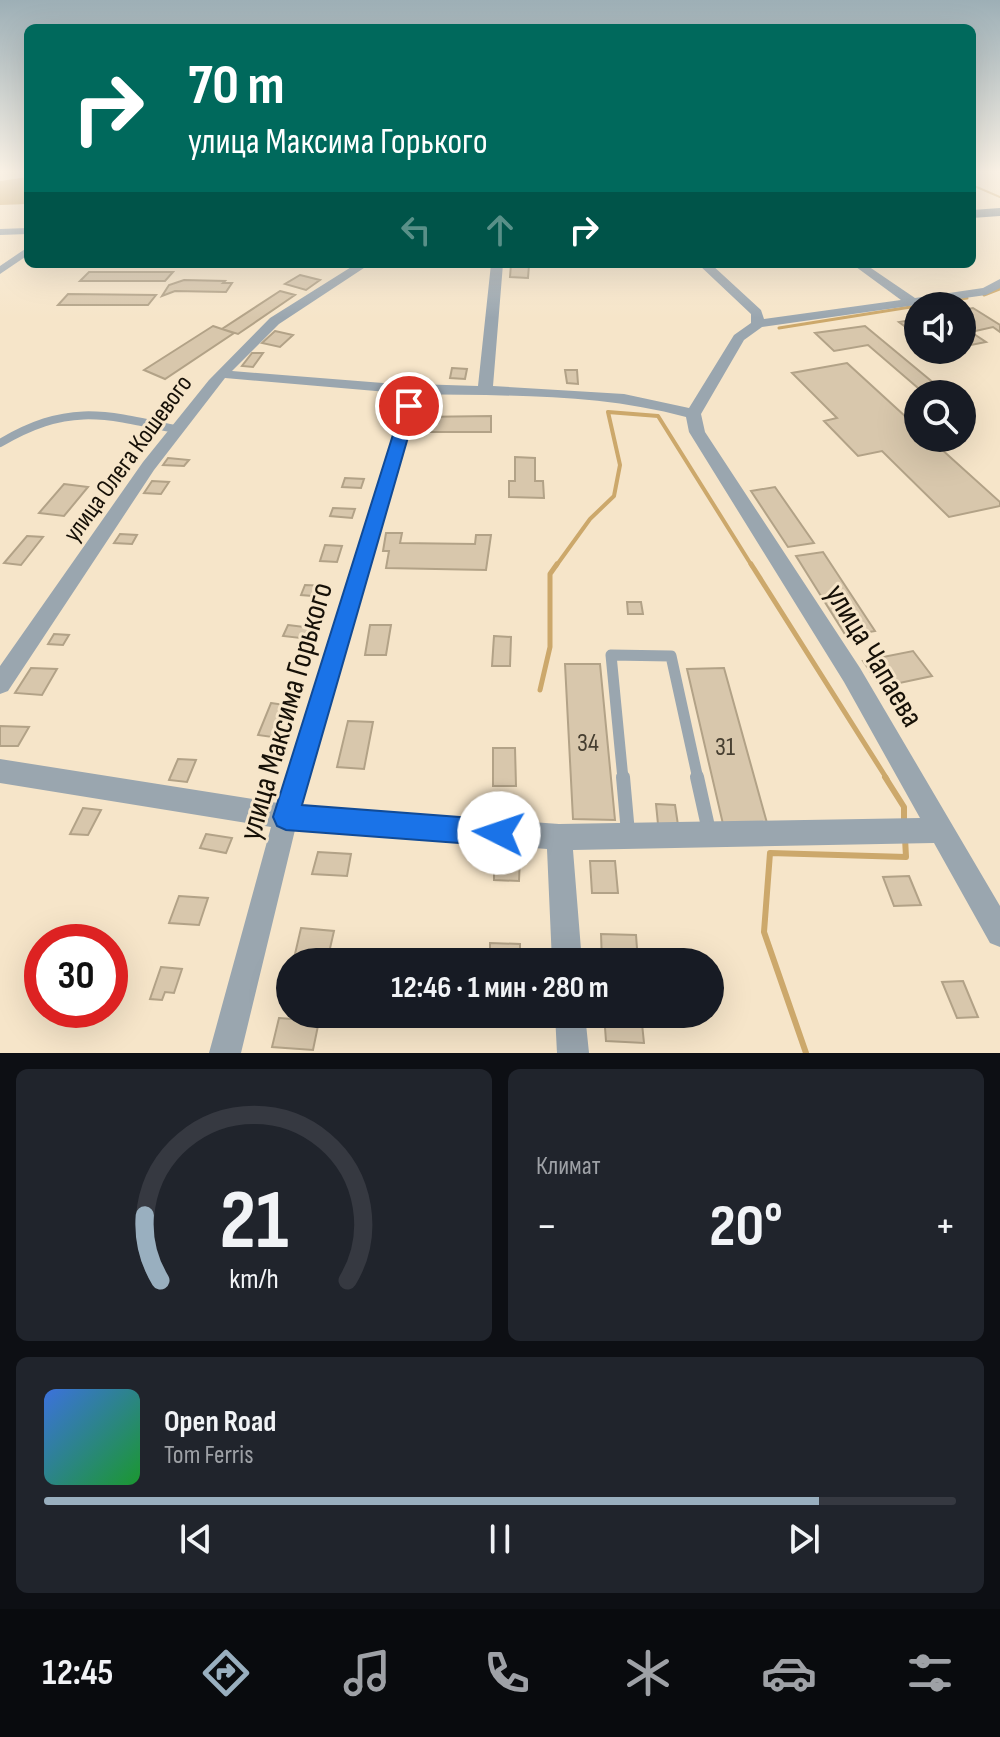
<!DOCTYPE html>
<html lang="ru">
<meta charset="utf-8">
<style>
body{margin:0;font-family:"Sofia Sans Condensed",sans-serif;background:#20242c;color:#f1f3f6;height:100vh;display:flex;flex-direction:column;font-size:30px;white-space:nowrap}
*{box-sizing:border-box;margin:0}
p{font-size:26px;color:#9ea1a6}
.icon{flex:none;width:44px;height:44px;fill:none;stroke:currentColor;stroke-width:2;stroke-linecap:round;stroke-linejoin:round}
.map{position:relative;height:1053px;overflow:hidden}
.details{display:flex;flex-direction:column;gap:16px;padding:16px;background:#0d0f14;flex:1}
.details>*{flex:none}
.banner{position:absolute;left:24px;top:24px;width:952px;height:244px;border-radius:12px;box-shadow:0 8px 32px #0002;background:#00695c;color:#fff;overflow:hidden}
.buttons{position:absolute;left:904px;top:292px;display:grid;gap:16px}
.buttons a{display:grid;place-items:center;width:72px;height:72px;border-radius:50%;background:#171b24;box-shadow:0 8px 32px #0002;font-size:40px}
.speed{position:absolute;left:24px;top:924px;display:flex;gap:16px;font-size:40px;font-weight:700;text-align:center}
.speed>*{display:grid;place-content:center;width:104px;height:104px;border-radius:50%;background:#171b24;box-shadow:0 8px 32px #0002;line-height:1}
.speed .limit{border:12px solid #d22;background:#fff;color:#111}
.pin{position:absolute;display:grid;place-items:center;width:68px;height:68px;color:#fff;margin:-34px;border:4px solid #fff;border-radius:50%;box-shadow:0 2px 8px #0007}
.me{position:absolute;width:88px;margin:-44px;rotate:274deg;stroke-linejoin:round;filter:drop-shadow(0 0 6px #0008)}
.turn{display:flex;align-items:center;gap:28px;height:168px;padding:0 32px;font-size:36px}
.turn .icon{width:104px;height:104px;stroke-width:2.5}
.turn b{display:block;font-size:56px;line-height:68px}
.lanes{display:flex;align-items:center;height:76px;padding:0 32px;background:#0003;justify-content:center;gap:40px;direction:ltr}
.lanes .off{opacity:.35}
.big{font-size:60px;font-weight:700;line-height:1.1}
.details .tile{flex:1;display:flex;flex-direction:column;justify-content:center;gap:12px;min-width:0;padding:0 28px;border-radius:12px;background:#20242c}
.details .dial{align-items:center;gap:0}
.dial svg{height:208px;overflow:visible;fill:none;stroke:#363941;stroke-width:7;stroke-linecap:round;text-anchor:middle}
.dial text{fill:#f1f3f6;stroke:none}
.song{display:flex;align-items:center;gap:24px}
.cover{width:96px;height:96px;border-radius:12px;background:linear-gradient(135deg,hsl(220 70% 55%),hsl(130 70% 35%))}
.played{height:8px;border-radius:4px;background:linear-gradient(90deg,#99afbf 85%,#363941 85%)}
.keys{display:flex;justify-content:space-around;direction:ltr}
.heat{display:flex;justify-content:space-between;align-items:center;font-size:44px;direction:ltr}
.details .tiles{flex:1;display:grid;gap:16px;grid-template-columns:1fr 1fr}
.tile:last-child{grid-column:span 2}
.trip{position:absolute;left:276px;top:948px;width:448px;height:80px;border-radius:40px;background:#171b24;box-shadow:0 8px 32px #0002;font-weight:700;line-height:80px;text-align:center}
.tabs{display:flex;height:128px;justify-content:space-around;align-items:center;background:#090b0e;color:#9ea1a6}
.tabs .icon{width:56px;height:56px}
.tabs .on{color:#99afbf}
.tabs b{font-size:36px;color:#f1f3f6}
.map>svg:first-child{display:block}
</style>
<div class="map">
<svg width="1000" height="1053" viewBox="0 0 1000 1053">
<rect width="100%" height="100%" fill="#f6e5c9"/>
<path fill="#cca86b" d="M28,177v27l-28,1v-24z"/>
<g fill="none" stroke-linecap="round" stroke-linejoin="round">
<path stroke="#cca86b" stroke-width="2" d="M972,185l28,12"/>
<path stroke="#cca86b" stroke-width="3" d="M984,295l16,-6
M779,328l188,-30"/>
<path stroke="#cca86b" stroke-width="4" d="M556,566l34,-47 24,-23 6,-31 -12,-53 50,4 94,150"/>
<path stroke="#cca86b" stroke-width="5" d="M751,564l136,215
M540,690l10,-43v-73l7,-10"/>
<path stroke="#cca86b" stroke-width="6" d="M885,777l19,30v14
M806,1053l-42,-121 6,-79 136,4 -1,-19"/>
</g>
<path fill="#d8c7ac" stroke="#b2a287" stroke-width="2" d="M511,264l18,1 -1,13 -18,-1z
M89,272h84l-8,9h-85z
M300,275l20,5 -14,10 -21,-6z
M184,280l41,1 -2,2h9l-6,9 -51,-1 -13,5 7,-11z
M280,291l15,4 -57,39 -16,-5z
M68,294l88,1 -8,10h-90z
M973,308l27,17v7l-7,-5 -22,5 15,10 -15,3 -9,-6v-29z
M918,319v17l-19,-14z
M213,326l21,7 -69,46 -21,-9z
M865,326l82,68h-22l-57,-49 -34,6 -19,-18z
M275,331l18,4 -13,12 -18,-4z
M252,353h11l-10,14 -11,-1z
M847,363l71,65v10h11l71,64v4l-51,11 -67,-66 -24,5 -34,-35 13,-3 -45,-45z
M452,368l15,1 -2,10 -15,-1z
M565,370h12l1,14 -11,-1z
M491,416v16h-78l3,-15z
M515,457l20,1v23h8l1,17 -35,-1v-16h6z
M168,458l21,2 -5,6 -21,-1z
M345,478l19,1 -3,9 -19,-1z
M152,481l17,1 -8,12 -17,-1z
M64,484l24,3 -24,29 -25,-3z
M775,487l39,56 -26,4 -37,-56z
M333,508l22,1 -3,9 -22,-2z
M386,533h16l-2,10 75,1 1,-9h15l-5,35 -100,-2 3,-17h-6z
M120,534l17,1 -5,9 -18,-1z
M27,536l16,1 -22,28 -17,-2z
M325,545l17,1 -5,16 -17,-1z
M823,552l52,79 -29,5 -50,-80z
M305,585l23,1 -3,11 -24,-2z
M627,602h14l2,12h-15z
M288,625l25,3 -4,11 -26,-3z
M370,625h21l-5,30h-21z
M54,634l15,1 -6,10 -15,-1z
M494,636l17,1 -1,29h-18z
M913,651l19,25 -51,11 -18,-26z
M565,664h35l15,156 -42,-1z
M31,668l26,1 -15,26 -27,-2z
M724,668l43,155 -44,1 -36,-155z
M271,703l14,2 -13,32 -14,-2z
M348,721l25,1 -9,47 -27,-2z
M0,726l29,1 -11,19h-18z
M493,748h22l1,38h-23z
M178,759l18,1 -9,22 -18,-2z
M656,804l19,1 3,20 -20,-1z
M83,808l18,2 -13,25 -18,-1z
M206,834l26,4 -6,15 -26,-5z
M318,852l33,2 -4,22 -35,-2z
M494,856l26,1 -1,24 -25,-1z
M590,861h25l3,32h-26z
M909,876l12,29 -27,1 -11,-29z
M179,896l29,2 -9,27 -30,-2z
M301,928l33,3 -6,26 -33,-3z
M601,934l35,1 2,27h-36z
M490,943l30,1v18h-30z
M161,967l21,2 -8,24 -9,-1 -3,8 -12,-1z
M963,981l15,36 -21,1 -15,-36z
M604,1014h37l3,29 -38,-2z
M279,1018l40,3 -6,29 -41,-3z"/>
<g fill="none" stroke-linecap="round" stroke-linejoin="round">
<path stroke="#9aa6af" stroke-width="8" d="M0,443c67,-39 102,-30 174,-14"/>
<path stroke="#9aa6af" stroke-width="11" d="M623,779l-12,-124 60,1 27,123"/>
<path stroke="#9aa6af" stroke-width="14" d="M623,777l5,56
M697,777l12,54"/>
<path fill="#9aa6af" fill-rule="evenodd" d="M28,228v6l-28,1v-6z
M28,247v8l-28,19v-8z
M356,264h14l-91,60 -47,47 151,12 95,3 13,-122h12l-10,122 131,8 65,14 45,-73 17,-12v-9l-53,-50h13l50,46 3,9 137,-19 -49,-36h13l50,34 68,-10 17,-9v9l-14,7 -224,32 -18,13 -43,74 4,18 155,236 140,238v41l-10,-4 -56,-100 -361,7 9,112h-30l-5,-113 -252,-19 -54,223h-32l62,-226 -271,-44v-24l278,44 124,-397 -3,-13 -174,-15 -71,92 -146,221 -8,3v-28l143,-204 66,-82 61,-62zM414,394c92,2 183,-1 272,23l3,15 155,250 76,136 -361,6 -257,-19 114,-399z
M555,1014h30l4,39h-32z"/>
<path fill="#758693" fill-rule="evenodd" d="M1000,208v8l-28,2v-8z"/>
</g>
<linearGradient id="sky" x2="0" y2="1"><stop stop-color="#9dafb6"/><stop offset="0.54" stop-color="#fbf3e7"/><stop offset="1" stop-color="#fbf3e7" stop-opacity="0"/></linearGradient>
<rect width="1000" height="318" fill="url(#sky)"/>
<path fill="#1a73e8" stroke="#114b97" stroke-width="2" d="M409,401l8,5 -115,399 197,15 9,4 4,9 -4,9 -9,4 -213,-16 -9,-4 -4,-9 129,-411z"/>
<g text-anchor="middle" stroke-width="6" stroke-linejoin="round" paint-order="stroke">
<g font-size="26" fill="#161007" stroke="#f6e5c9">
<text transform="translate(127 458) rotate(-54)" y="9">улица Олега Кошевого</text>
</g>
<g font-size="26" fill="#463e30">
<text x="588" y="751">34</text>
<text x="725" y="755">31</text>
</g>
<g font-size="32" fill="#161007" stroke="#f6e5c9">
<text transform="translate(875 655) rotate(59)" y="11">улица Чапаева</text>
<text transform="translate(285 711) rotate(-74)" y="11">улица Максима Горького</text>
</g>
</g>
</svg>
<div class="buttons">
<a><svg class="icon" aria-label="sound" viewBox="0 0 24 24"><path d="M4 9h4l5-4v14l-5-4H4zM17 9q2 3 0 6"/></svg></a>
<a><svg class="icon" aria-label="search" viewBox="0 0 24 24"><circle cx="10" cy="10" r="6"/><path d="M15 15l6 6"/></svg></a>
</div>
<div class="speed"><div class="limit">30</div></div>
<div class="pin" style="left:409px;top:406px;background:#d93025"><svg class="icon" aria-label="arrive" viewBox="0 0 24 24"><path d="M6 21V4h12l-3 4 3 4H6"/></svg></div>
<svg class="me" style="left:499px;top:833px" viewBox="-20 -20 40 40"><circle r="19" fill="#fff"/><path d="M0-13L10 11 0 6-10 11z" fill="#1a73e8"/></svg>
<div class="trip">12:46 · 1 мин · 280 m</div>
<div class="banner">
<div class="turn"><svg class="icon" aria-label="right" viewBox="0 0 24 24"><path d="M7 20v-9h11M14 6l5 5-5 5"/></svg><div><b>70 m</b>улица Максима Горького</div></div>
<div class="lanes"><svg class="icon off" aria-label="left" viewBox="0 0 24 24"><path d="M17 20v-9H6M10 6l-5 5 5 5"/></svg><svg class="icon off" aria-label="ahead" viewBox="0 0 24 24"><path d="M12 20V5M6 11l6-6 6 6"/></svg><svg class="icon" aria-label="right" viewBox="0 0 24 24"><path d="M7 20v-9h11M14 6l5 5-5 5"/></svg></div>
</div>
</div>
<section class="details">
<div class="tiles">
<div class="tile dial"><svg viewBox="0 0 100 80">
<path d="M14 69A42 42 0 1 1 86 69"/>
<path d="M14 69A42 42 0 0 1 8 44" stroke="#99afbf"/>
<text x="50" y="56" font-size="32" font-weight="700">21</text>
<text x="50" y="72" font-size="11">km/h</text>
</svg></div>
<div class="tile"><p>Климат</p>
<div class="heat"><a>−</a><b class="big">20°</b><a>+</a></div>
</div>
<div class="tile">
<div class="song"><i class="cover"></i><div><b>Open Road</b><p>Tom Ferris</p></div></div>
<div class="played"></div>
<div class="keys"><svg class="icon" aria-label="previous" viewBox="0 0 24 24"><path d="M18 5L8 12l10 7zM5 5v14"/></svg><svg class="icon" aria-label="pause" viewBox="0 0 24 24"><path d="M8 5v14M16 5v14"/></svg><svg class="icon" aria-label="next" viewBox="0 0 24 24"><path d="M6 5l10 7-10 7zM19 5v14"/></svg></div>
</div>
</div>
</section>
<nav class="tabs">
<b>12:45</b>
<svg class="icon on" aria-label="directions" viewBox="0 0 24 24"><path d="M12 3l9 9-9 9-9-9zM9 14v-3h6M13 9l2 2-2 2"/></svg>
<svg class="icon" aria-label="music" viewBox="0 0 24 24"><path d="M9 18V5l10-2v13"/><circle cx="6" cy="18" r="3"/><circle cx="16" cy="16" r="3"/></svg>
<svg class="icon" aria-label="phone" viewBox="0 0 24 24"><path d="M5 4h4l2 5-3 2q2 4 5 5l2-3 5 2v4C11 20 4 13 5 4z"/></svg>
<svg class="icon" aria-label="climate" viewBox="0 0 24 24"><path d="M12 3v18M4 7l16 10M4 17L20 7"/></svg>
<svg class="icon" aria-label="car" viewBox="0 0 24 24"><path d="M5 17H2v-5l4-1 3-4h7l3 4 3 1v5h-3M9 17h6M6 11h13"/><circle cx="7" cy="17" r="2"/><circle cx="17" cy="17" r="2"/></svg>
<svg class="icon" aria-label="filters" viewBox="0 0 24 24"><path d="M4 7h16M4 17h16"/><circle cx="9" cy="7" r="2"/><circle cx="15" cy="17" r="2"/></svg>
</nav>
